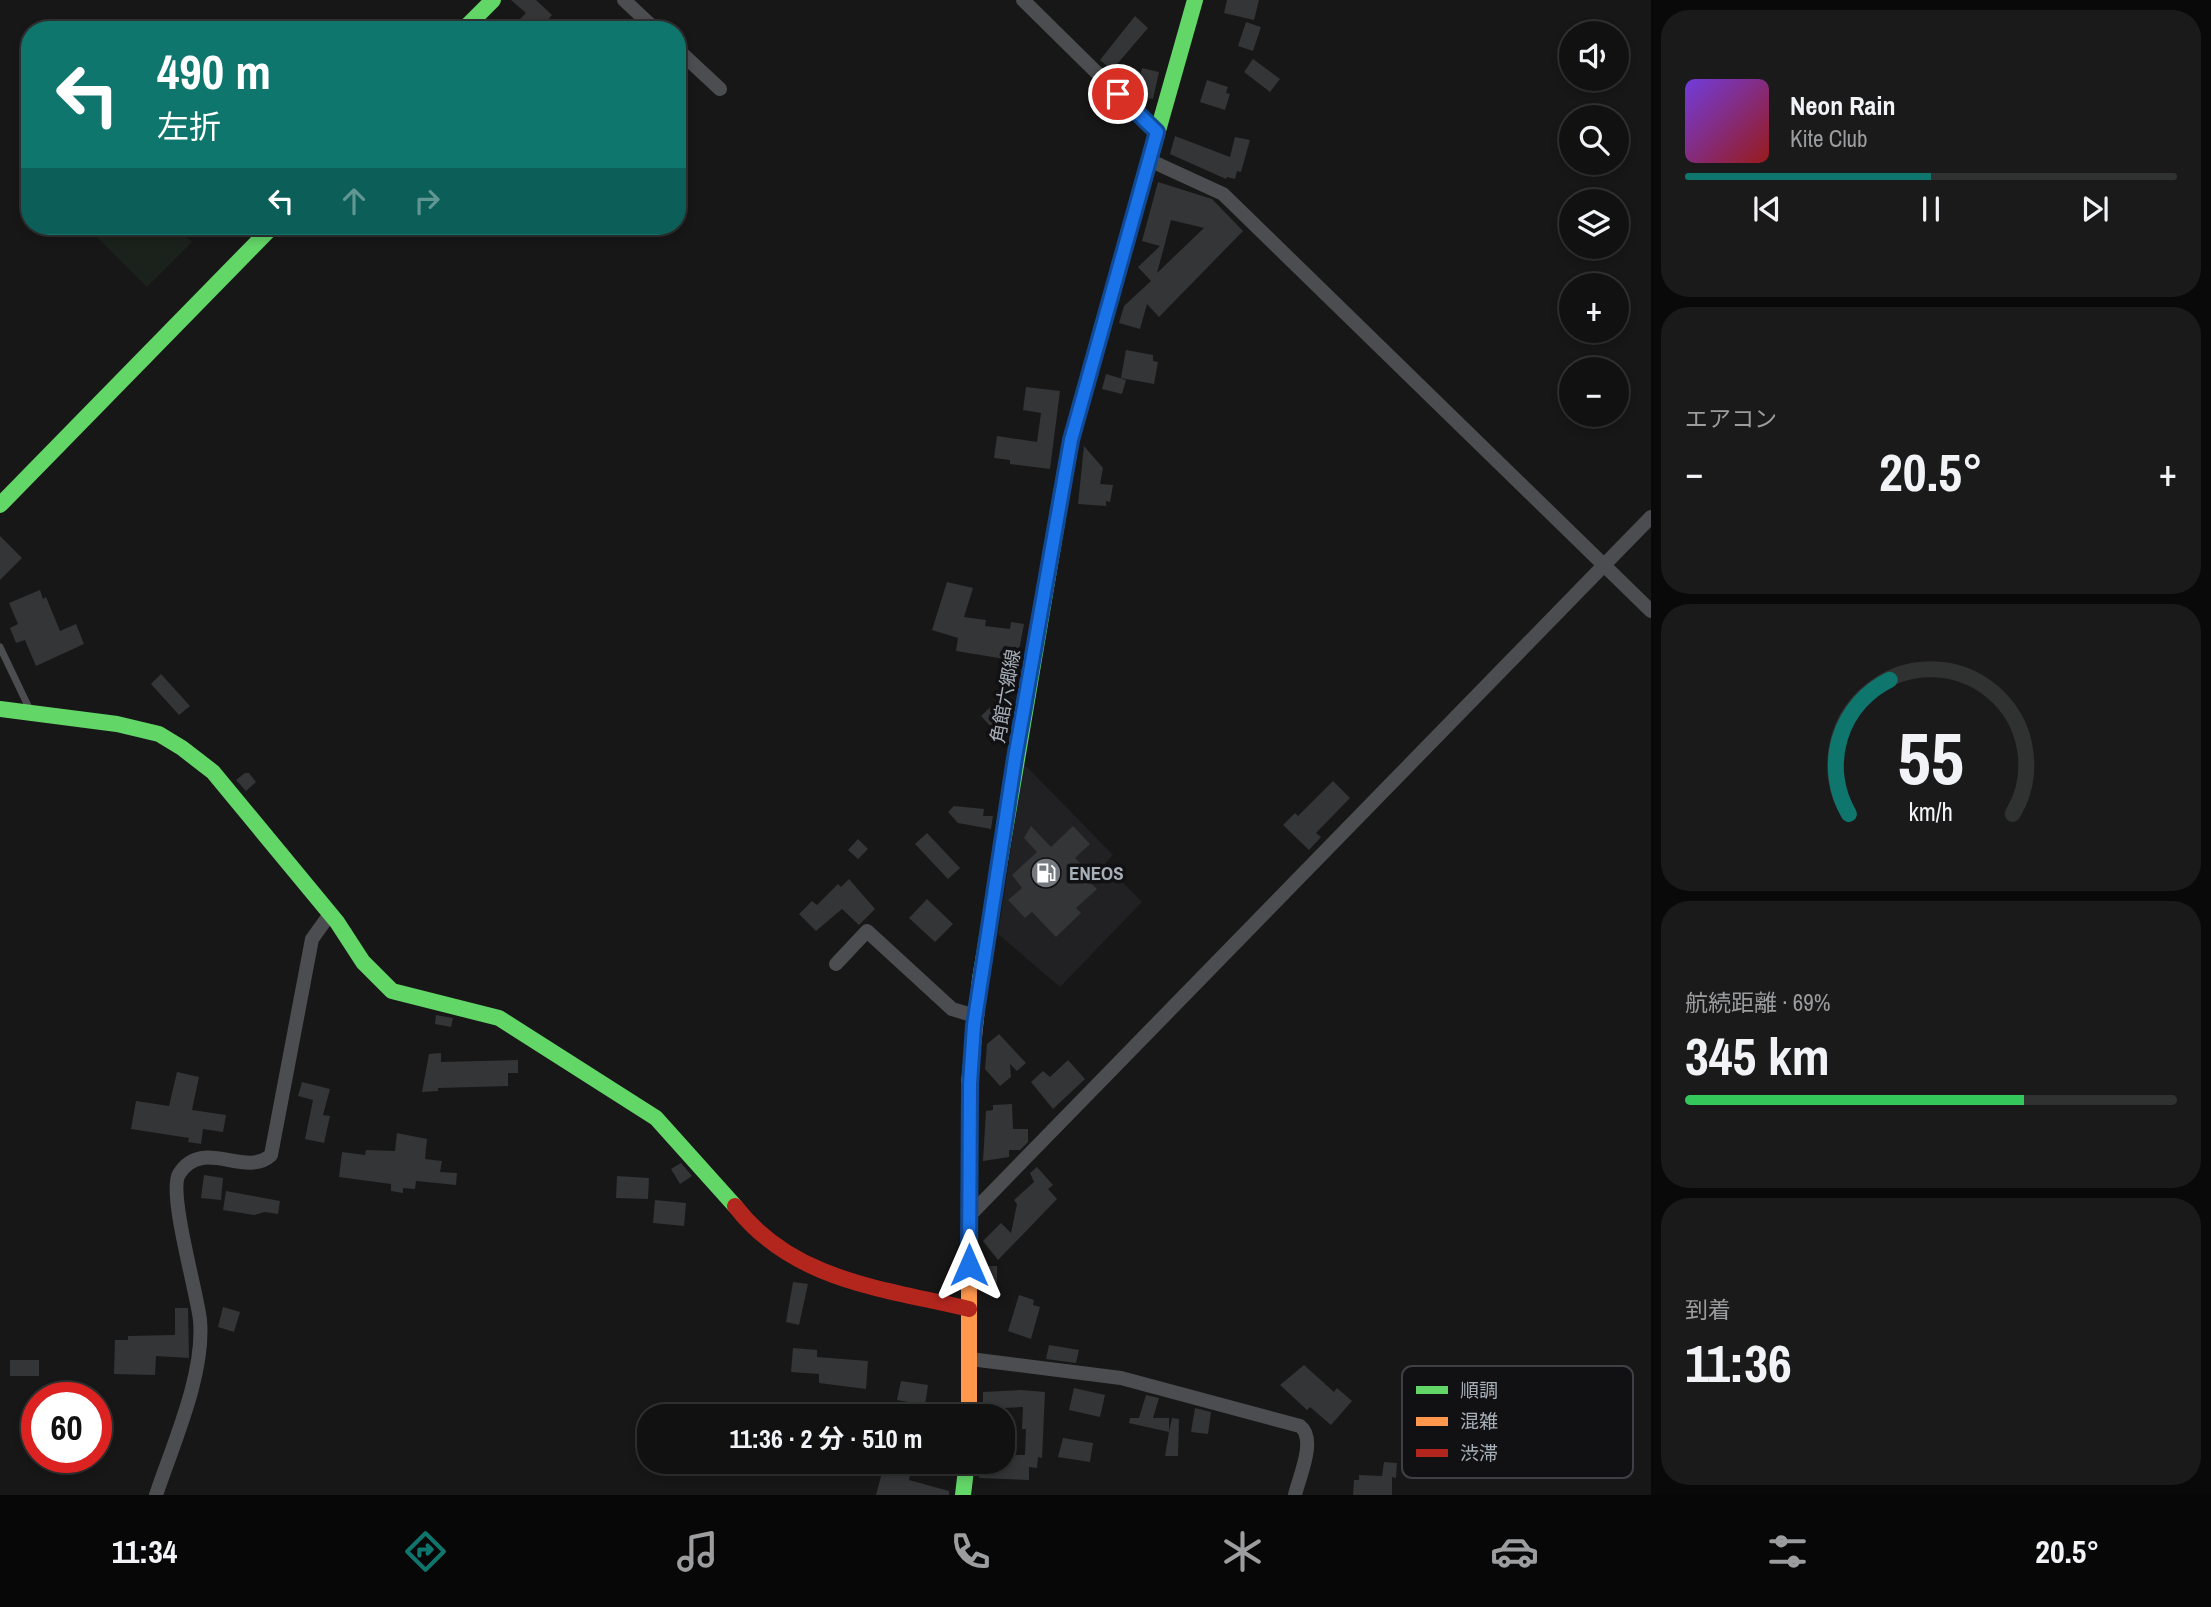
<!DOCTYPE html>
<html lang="ja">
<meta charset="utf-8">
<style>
body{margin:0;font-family:"Archivo Narrow","Noto Sans JP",sans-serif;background:#1a1a1a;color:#f1f3f6;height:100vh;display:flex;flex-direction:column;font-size:26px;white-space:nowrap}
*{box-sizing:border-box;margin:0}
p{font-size:23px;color:#9c9d9f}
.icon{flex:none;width:38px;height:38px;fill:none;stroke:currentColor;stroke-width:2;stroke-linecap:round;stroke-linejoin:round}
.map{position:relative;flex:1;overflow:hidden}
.side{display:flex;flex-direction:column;gap:10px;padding:10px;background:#090909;width:560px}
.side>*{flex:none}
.hud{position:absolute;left:21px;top:21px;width:665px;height:214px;border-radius:28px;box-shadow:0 4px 10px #0003,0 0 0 2px #303131;background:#0f766e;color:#fff;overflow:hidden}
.fabs{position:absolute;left:1559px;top:21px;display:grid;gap:14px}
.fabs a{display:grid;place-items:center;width:70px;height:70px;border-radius:50%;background:#111;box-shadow:0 4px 10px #0003,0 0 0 2px #303131;font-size:35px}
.speed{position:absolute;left:21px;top:1382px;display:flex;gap:14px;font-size:35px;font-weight:700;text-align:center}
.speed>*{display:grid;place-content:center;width:91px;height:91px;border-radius:50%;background:#111;box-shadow:0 4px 10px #0003,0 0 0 2px #303131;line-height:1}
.speed .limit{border:10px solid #d22;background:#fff;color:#111}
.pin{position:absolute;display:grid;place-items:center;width:60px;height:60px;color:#fff;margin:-30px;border:4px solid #fff;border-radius:50%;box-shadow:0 2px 7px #0007}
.me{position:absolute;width:77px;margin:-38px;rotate:0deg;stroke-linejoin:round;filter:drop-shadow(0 0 5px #0008)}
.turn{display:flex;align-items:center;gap:24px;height:147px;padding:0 21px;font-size:32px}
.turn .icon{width:91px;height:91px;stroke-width:2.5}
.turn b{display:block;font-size:49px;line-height:60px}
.lanes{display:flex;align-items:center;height:66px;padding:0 21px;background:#0003;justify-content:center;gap:35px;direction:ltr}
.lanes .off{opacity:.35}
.big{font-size:52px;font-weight:700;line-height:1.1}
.side .card{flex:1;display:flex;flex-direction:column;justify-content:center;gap:10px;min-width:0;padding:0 24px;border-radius:28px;background:#1a1a1a}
.side .dial{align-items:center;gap:0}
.dial svg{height:182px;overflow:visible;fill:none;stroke:#303131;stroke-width:7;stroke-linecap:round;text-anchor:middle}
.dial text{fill:#f1f3f6;stroke:none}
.song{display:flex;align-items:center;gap:21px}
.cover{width:84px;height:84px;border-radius:10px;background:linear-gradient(135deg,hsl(260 70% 55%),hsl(0 70% 35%))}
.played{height:7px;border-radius:4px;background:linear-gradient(90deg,#0f766e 50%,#303131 50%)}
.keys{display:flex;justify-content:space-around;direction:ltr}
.heat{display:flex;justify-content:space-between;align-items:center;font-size:38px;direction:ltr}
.charge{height:10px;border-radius:5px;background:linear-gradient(90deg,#34c759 69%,#303131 0)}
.trip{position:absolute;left:637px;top:1404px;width:378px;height:70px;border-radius:28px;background:#111;box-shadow:0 4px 10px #0003,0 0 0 2px #303131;font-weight:700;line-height:70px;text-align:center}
.tab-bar{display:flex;height:112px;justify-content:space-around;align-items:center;background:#070707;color:#9c9d9f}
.tab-bar .icon{width:49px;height:49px}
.tab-bar .on{color:#0f766e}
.tab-bar b{font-size:32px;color:#f1f3f6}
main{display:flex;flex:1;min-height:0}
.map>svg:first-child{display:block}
</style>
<main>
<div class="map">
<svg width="1651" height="1495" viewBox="0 0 1651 1495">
<rect width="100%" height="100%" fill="#171717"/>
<path fill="#212124" d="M1024,764l89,91 -8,9 37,38 -82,85 -62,-53z"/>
<path fill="#1b211b" d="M86,226h90l16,16 -45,45z"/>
<path fill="#343537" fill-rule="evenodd" d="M511,0h25l16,15 -13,15h-9l-11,-10 7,-7z
M1227,0h32l-5,20 -30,-7z
M1135,16l13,12 -36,42 -12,-10z
M1246,22l15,5 -8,24 -15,-5z
M1253,59l27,20 -10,13 -26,-20z
M1142,68l17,4 -6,27 -17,-3z
M1207,80l21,7 -2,6 4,1 -5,16 -25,-8z
M1175,136l55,21 5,-20 15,3 -9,32 -4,-1 -2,8 -8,-2 -1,2 -56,-25z
M1158,182l54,17 31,32 -84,86 -12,-13 -7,25 -21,-6 5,-17 27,-25 -13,-14 22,-21 -18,-5zM1171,220l33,8 -47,45 7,-26z
M1126,350l27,5v6l5,1 -4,22 -33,-6z
M1106,374l20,6 -4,14 -20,-5z
M1026,387l34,4 -10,78 -40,-5v-4l-16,-2 3,-22 40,6 4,-29 -18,-3z
M1084,446l19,22 -3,16 13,1 -3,17 -4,-1v5l-28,-2z
M0,536l22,22 -22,22z
M947,582l26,6 -9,29 22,3 -1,6 25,3 1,-7 13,2 -7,37 -61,-10 2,-13 -26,-8z
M40,590l3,9 3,-2 14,34 16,-7 8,20 -48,22 -11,-26 -9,3 -6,-15 8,-4 -9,-21z
M161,674l29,32 -11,9 -28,-31z
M1003,695l9,10 -7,6 3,4 -6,5 3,3 -9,9 -15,-16z
M245,773h4l7,9 -10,9 -10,-11z
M1333,781l17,17 -34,35 5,4 -12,13 -26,-25 12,-12 3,3z
M954,806l30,3 -1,7h10l-2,13 -33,-6 -10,-11z
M1031,826l20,21 22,-21 17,18 -15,14 16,16 -5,5 11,10 -21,19 5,5 -25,24 -24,-25 -7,6 -17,-18 14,-12 -10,-13 25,-23 -13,-14z
M927,833l33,35 -12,11 -33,-35z
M858,839l10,10 -10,10 -10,-9z
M849,879l26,30 -16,16 -17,-16 -26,22 -17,-17 13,-13 5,4 21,-21 3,3z
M927,899l26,25 -18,18 -26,-24z
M436,1015l17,3 -2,9 -16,-3z
M999,1034l27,29 -9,8 -7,-7 1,13 -11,9 -15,-17 2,-25z
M441,1053v9l77,-2v13h-10v13l-70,2v3l-16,1 7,-38z
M1068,1060l17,19 -32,30 -22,-27 12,-11 7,6z
M177,1072l22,5 -7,33 34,5 -3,17 -20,-3 -2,15 -13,-2 1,-4 -58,-9 5,-28 33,5z
M302,1082l28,7 -7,26 7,1 -6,27 -19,-4 8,-39 -15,-4z
M1012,1104l1,25h15v13l-8,8h-11v7l-26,4 3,-50 7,-1v-5z
M397,1133l30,6 -2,20 17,2 -2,11 17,1 -1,12 -40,-4 -1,8 -12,-1v5l-12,-2v-7l-52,-7 3,-25 23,3 1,-5 29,1z
M681,1163l11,13 -12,8 -9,-15z
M1037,1167l16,18 -5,4 9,10 -59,61 -15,-19 18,-18 10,10 6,-29 -3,-4 20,-18 -4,-9z
M204,1175l19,3 -2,22 -20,-2z
M617,1176l32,2 -1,21 -32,-1z
M226,1191l54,10 -2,13 -13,-2 -11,3 -31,-5z
M655,1200l31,3 -2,23 -31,-3z
M983,1266h14v17h-14z
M793,1282l15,2 -9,41 -13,-3z
M1019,1295l15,5 -1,5 7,2 -9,32 -23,-8z
M223,1307l17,5 -6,20 -16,-5z
M175,1308h13l1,50 -33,-2 -1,19 -41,-1 1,-34h13v-4l47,-1z
M1049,1345l30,5 -3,13 -30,-4z
M793,1348l24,2v7l51,4 -2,28 -47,-6v-9l-28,-2z
M10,1360h29v16h-29z
M1304,1365l30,27 3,-4 15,13 -21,24 -21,-18 -3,3 -27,-25z
M901,1381l27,4 -3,20 -28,-5z
M1074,1388l31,7 -5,22 -31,-7z
M1021,1390l24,2 -3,66 -4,-1 -1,11 -8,-1v13l-50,-2 2,-17h22v-6h22l1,-26h-4l1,-22 -40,2v-17z
M1146,1395l13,3 -6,20h16v14l3,-14 7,1 -1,37h-13l4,-24 -40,-9 1,-5h9z
M1195,1408l16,4 -3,22 -17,-2z
M1063,1438l30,5 -3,19 -32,-5z
M885,1461h29l-5,19 40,11v4h-73z
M1384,1462l13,1 -1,15 -4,-1v18h-39l1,-15h5v-5l23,1z"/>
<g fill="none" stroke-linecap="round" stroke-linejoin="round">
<path stroke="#4b4d50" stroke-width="7" d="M0,647l30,63"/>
<path stroke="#4b4d50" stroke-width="14" d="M624,0l32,30
M1023,0l134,132
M677,49l43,40
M1149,160l74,34 428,417
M836,964l31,-33 85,78 23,7
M969,1216l682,-699
M970,1359l151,19 179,48c17,13 -1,51 -5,69
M156,1495c17,-51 49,-121 44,-175 -3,-28 -32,-127 -21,-146 24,-38 66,5 92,-19l41,-216 18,-25"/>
<path stroke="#63d668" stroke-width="16" d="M463,30l30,-30
M1140,194l55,-194
M0,505l273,-279
M0,709l117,15 42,10 23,14 31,24 124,150 26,40 29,29 107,27 157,100 79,88
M980,979l85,-504
M963,1495l4,-34"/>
<path stroke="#ff974d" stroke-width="16" d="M969,1416v-332l11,-105"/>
<path stroke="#b3261e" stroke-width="16" d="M1065,475l6,-35 69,-246
M735,1206c58,75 147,82 234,103"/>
</g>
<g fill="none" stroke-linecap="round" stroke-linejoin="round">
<g stroke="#114b97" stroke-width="18">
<path id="route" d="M969,1265l1,-181 4,-59 41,-267 56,-318 86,-308 -39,-38"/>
</g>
<use href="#route" stroke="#1a73e8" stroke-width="12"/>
</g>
<defs>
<g id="fuel-disc" transform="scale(1.575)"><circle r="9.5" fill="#757a80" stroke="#111113"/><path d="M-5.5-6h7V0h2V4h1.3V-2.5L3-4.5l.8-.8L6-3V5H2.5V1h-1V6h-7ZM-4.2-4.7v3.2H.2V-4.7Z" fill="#fff"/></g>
</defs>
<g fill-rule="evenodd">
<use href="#fuel-disc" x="1046" y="873"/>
</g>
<g text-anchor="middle" stroke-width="7" stroke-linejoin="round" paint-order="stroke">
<g font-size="19" fill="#a7afb8" stroke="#111113">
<text transform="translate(1005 696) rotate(-80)" y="7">角館六郷線</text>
</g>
<g font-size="19" font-weight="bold" fill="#a7afb8" stroke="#111113" text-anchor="start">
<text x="1069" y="880">ENEOS</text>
</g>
</g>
<rect x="1402" y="1366" width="231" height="112" rx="10" fill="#111113" stroke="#3e4045" stroke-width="2"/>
<rect x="1416" y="1386" width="32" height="8" fill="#63d668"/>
<rect x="1416" y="1417" width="32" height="9" fill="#ff974d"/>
<rect x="1416" y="1449" width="32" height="8" fill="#b3261e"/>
<g font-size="19" fill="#a7afb8">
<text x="1460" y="1397">順調</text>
<text x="1460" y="1428">混雑</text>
<text x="1460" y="1460">渋滞</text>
</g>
</svg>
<div class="fabs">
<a><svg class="icon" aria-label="sound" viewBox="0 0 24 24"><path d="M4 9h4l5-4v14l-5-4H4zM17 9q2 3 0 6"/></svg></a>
<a><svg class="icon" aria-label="search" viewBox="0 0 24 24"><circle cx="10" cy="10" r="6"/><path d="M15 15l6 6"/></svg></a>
<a><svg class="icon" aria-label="layers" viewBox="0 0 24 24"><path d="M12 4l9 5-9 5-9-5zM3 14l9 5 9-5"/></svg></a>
<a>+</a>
<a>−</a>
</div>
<div class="speed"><div class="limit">60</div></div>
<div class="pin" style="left:1118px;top:94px;background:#d93025"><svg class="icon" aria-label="arrive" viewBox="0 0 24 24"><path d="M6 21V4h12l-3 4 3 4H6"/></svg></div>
<svg class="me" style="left:969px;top:1265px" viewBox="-20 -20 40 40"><path d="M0-17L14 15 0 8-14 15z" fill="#1a73e8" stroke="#fff" stroke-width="4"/></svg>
<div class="trip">11:36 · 2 分 · 510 m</div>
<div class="hud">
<div class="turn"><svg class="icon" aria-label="left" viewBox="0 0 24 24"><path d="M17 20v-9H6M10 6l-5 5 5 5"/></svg><div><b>490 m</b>左折</div></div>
<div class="lanes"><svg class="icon" aria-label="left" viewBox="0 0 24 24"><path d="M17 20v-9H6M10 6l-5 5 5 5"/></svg><svg class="icon off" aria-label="ahead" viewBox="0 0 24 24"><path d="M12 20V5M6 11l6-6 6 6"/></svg><svg class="icon off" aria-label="right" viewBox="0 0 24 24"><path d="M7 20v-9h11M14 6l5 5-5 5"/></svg></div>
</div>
</div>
<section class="side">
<div class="card">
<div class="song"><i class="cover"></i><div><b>Neon Rain</b><p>Kite Club</p></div></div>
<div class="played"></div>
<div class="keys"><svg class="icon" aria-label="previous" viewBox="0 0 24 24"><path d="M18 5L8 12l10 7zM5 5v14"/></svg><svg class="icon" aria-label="pause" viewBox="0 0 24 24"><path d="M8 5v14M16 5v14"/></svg><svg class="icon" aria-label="next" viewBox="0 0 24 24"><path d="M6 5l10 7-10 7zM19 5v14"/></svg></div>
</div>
<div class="card"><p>エアコン</p>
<div class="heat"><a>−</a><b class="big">20.5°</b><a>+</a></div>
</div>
<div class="card dial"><svg viewBox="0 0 100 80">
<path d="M14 69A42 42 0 1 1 86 69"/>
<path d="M14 69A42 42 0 0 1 32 10" stroke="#0f766e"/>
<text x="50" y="56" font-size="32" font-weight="700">55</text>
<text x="50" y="72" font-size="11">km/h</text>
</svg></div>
<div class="card"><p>航続距離 · 69%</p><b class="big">345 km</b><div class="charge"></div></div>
<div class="card"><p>到着</p><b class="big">11:36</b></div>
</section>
</main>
<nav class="tab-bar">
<b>11:34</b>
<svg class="icon on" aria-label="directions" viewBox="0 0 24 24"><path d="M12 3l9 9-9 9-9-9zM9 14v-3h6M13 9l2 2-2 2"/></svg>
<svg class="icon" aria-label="music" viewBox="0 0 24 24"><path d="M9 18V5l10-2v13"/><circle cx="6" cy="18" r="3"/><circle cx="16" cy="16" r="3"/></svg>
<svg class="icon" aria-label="phone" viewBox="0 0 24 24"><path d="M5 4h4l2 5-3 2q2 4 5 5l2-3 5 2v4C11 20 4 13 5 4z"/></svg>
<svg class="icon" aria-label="climate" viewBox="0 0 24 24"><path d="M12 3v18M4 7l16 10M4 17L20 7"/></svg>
<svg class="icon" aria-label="car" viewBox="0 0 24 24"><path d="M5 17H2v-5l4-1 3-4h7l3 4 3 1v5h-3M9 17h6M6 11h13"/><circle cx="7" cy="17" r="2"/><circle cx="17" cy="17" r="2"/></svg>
<svg class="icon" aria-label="filters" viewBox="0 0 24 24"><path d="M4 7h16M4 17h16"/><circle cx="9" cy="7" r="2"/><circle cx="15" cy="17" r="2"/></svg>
<b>20.5°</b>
</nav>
